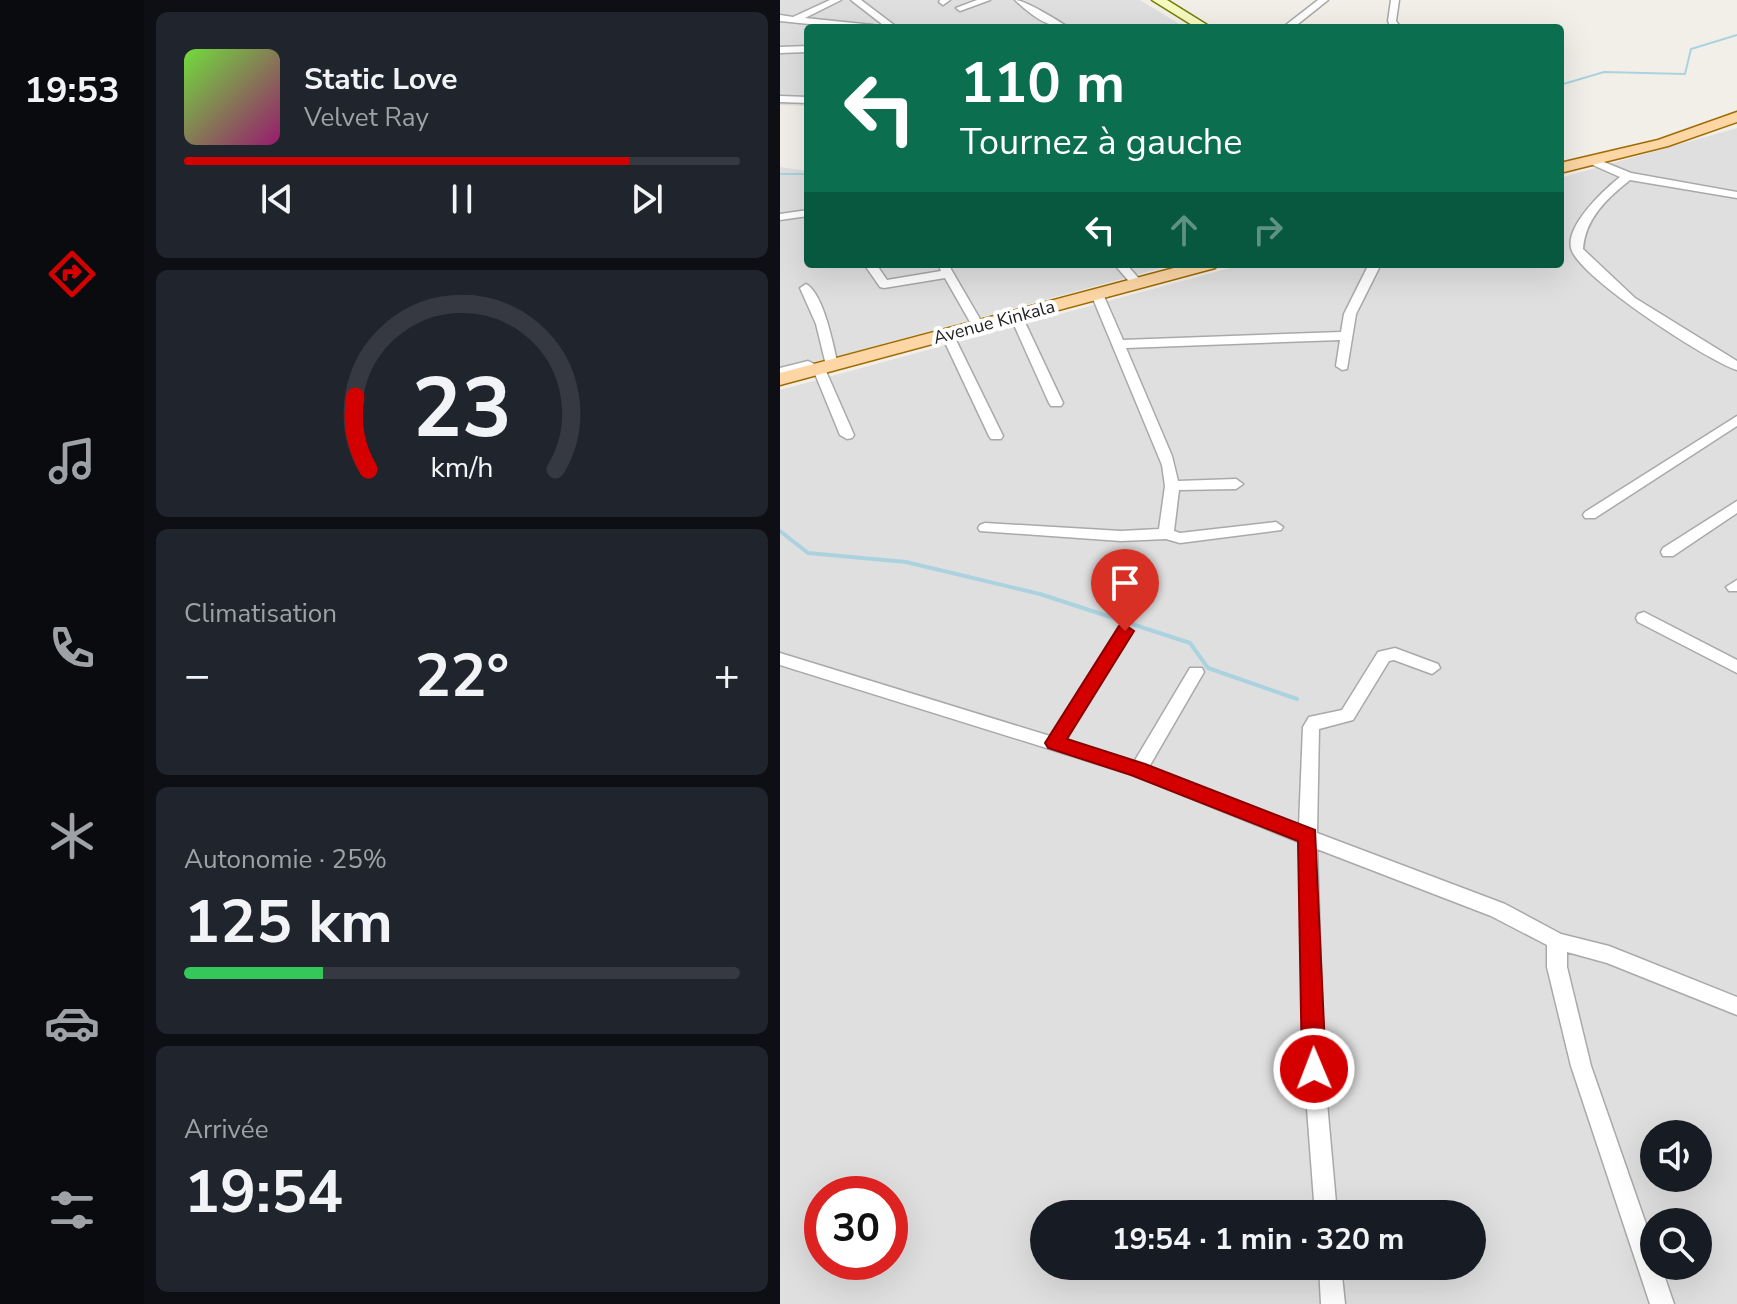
<!DOCTYPE html>
<html lang="fr">
<meta charset="utf-8">
<style>
body{margin:0;font-family:"Nunito Sans",sans-serif;background:#20242c;color:#f1f3f6;height:100vh;display:flex;flex-direction:column;font-size:30px;white-space:nowrap}
*{box-sizing:border-box;margin:0}
p{font-size:26px;color:#9ea1a6}
.icon{flex:none;width:44px;height:44px;fill:none;stroke:currentColor;stroke-width:2;stroke-linecap:round;stroke-linejoin:round}
.map{position:relative;flex:1;overflow:hidden}
.drawer{display:flex;flex-direction:column;gap:12px;padding:12px;background:#0d0f14;width:636px}
.drawer>*{flex:none}
.hud{position:absolute;left:24px;top:24px;width:760px;height:244px;border-radius:8px;box-shadow:0 8px 32px #0002;background:#0b6e4f;color:#fff;overflow:hidden}
.buttons{position:absolute;left:860px;top:1120px;display:grid;gap:16px}
.buttons a{display:grid;place-items:center;width:72px;height:72px;border-radius:50%;background:#171b24;box-shadow:0 8px 32px #0002;font-size:40px}
.speed{position:absolute;left:24px;top:1176px;display:flex;gap:16px;font-size:40px;font-weight:700;text-align:center}
.speed>*{display:grid;place-content:center;width:104px;height:104px;border-radius:50%;background:#171b24;box-shadow:0 8px 32px #0002;line-height:1}
.speed .limit{border:12px solid #d22;background:#fff;color:#111}
.pin{position:absolute;display:grid;place-items:center;width:68px;height:68px;color:#fff;margin:-82px -34px;border-radius:50% 50% 50% 0;rotate:-45deg;box-shadow:0 0 8px #0007}
.pin .icon{rotate:45deg}
.me{position:absolute;width:88px;margin:-44px;rotate:359deg;stroke-linejoin:round;filter:drop-shadow(0 0 6px #0008)}
.turn{display:flex;align-items:center;gap:28px;height:168px;padding:0 24px;font-size:36px}
.turn .icon{width:104px;height:104px;stroke-width:2.5}
.turn b{display:block;font-size:56px;line-height:68px}
.lanes{display:flex;align-items:center;height:76px;padding:0 24px;background:#0003;justify-content:center;gap:40px;direction:ltr}
.lanes .off{opacity:.35}
.big{font-size:60px;font-weight:700;line-height:1.1}
.drawer .tile{flex:1;display:flex;flex-direction:column;justify-content:center;gap:12px;min-width:0;padding:0 28px;border-radius:12px;background:#20242c}
.drawer .dial{align-items:center;gap:0}
.dial svg{height:208px;overflow:visible;fill:none;stroke:#363941;stroke-width:7;stroke-linecap:round;text-anchor:middle}
.dial text{fill:#f1f3f6;stroke:none}
.song{display:flex;align-items:center;gap:24px}
.cover{width:96px;height:96px;border-radius:12px;background:linear-gradient(135deg,hsl(100 70% 55%),hsl(320 70% 35%))}
.played{height:8px;border-radius:4px;background:linear-gradient(90deg,#d40000 80%,#363941 80%)}
.keys{display:flex;justify-content:space-around;direction:ltr}
.heat{display:flex;justify-content:space-between;align-items:center;font-size:44px;direction:ltr}
.charge{height:12px;border-radius:6px;background:linear-gradient(90deg,#34c759 25%,#363941 0)}
.trip{position:absolute;left:250px;top:1200px;width:456px;height:80px;border-radius:40px;background:#171b24;box-shadow:0 8px 32px #0002;font-weight:700;line-height:80px;text-align:center}
main{display:flex;flex:1;min-height:0}
.tab-bar{display:flex;flex-direction:column;width:144px;justify-content:space-around;align-items:center;background:#090b0e;color:#9ea1a6}
.tab-bar .icon{width:56px;height:56px}
.tab-bar .selected{color:#d40000}
.tab-bar b{font-size:36px;color:#f1f3f6}
.map>svg:first-child{display:block}
</style>
<main>
<nav class="tab-bar">
<b>19:53</b>
<svg class="icon selected" aria-label="directions" viewBox="0 0 24 24"><path d="M12 3l9 9-9 9-9-9zM9 14v-3h6M13 9l2 2-2 2"/></svg>
<svg class="icon" aria-label="music" viewBox="0 0 24 24"><path d="M9 18V5l10-2v13"/><circle cx="6" cy="18" r="3"/><circle cx="16" cy="16" r="3"/></svg>
<svg class="icon" aria-label="phone" viewBox="0 0 24 24"><path d="M5 4h4l2 5-3 2q2 4 5 5l2-3 5 2v4C11 20 4 13 5 4z"/></svg>
<svg class="icon" aria-label="climate" viewBox="0 0 24 24"><path d="M12 3v18M4 7l16 10M4 17L20 7"/></svg>
<svg class="icon" aria-label="car" viewBox="0 0 24 24"><path d="M5 17H2v-5l4-1 3-4h7l3 4 3 1v5h-3M9 17h6M6 11h13"/><circle cx="7" cy="17" r="2"/><circle cx="17" cy="17" r="2"/></svg>
<svg class="icon" aria-label="filters" viewBox="0 0 24 24"><path d="M4 7h16M4 17h16"/><circle cx="9" cy="7" r="2"/><circle cx="15" cy="17" r="2"/></svg>
</nav>
<section class="drawer">
<div class="tile">
<div class="song"><i class="cover"></i><div><b>Static Love</b><p>Velvet Ray</p></div></div>
<div class="played"></div>
<div class="keys"><svg class="icon" aria-label="previous" viewBox="0 0 24 24"><path d="M18 5L8 12l10 7zM5 5v14"/></svg><svg class="icon" aria-label="pause" viewBox="0 0 24 24"><path d="M8 5v14M16 5v14"/></svg><svg class="icon" aria-label="next" viewBox="0 0 24 24"><path d="M6 5l10 7-10 7zM19 5v14"/></svg></div>
</div>
<div class="tile dial"><svg viewBox="0 0 100 80">
<path d="M14 69A42 42 0 1 1 86 69"/>
<path d="M14 69A42 42 0 0 1 9 41" stroke="#d40000"/>
<text x="50" y="56" font-size="32" font-weight="700">23</text>
<text x="50" y="72" font-size="11">km/h</text>
</svg></div>
<div class="tile"><p>Climatisation</p>
<div class="heat"><a>−</a><b class="big">22°</b><a>+</a></div>
</div>
<div class="tile"><p>Autonomie · 25%</p><b class="big">125 km</b><div class="charge"></div></div>
<div class="tile"><p>Arrivée</p><b class="big">19:54</b></div>
</section>
<div class="map">
<svg width="957" height="1304" viewBox="0 0 957 1304">
<rect width="100%" height="100%" fill="#f2efe9"/>
<path fill="#e0dfdf" fill-rule="evenodd" d="M0,0h360l46,28h-378v78l-28,-1z
M957,128v1176h-957v-914l465,-126h315v-86zM874,1134h44v44h-44zM42,1194h68v68h-68zM264,1214h428v52h-428zM874,1222h44v44h-44z
M0,167l28,4v93h368l-396,108z"/>
<g fill="none" stroke-linecap="round" stroke-linejoin="round">
<path stroke="#aad3df" stroke-width="2" d="M780,85l44,-13 81,2 6,-25 46,-14
M0,174h28"/>
<path stroke="#aad3df" stroke-width="4" d="M0,531l28,22 98,9 134,32 150,49 18,25 89,31"/>
<g stroke="#a9a9a9" stroke-width="3">
<path id="minor" d="M50,0h11l-36,18 68,7 5,3h-30l-68,-7v-6l13,2z
M71,0h10l37,28h-11z
M160,0h10l-7,5 -4,-3z
M197,0h13l-30,11 -4,-3z
M235,0c10,0 44,21 54,28 -22,0 -39,-14 -54,-28z
M538,0h10l-35,28h-11z
M611,0h8l-3,21 5,7h-10l-3,-7z
M28,46v6l-28,1v-6z
M0,96l28,1v6l-28,-1z
M806,158h8l37,15 106,19v6l-107,-18c-23,18 -45,39 -47,69l52,49 102,63v9c-31,-10 -153,-90 -165,-119 -10,-23 33,-62 48,-74l-34,-15z
M28,210v6l-28,4v-6z
M84,264h12l11,16 54,-9 -3,-7h10l36,62 -6,4 -4,-1 -29,-51 -61,10 -4,-1z
M334,264h12l17,19 -2,3h-8z
M589,264h12l-25,50 -9,55 -5,1 -6,-4 4,-26 -214,8 46,108 6,25 58,-2 7,5 -7,5 -57,1 -5,41 6,2 96,-11 7,5 -2,3 -101,13 -14,-4 -45,2 -141,-10 -2,-3 2,-3 5,-2 136,8 38,-2 6,-43 -3,-21 -71,-171 2,-3h8l2,3 20,46 218,-8 3,-18z
M26,284c18,10 27,61 32,81l-1,3h-10l-1,-3 -10,-41 -16,-36z
M236,312l6,4 41,87 -2,3h-10l-2,-3 -39,-87z
M167,330l6,4 50,102 -2,3h-10l-2,-3 -48,-102z
M28,361l17,8 29,66 -2,3 -5,1 -7,-4 -25,-61h-9l-2,-4 -24,6v-8z
M957,416v10l-142,92h-10l-2,-3 2,-3z
M957,501v12l-64,43h-10l-2,-4 2,-4z
M957,580v11h-8l-3,-4z
M864,612l93,48v13l-99,-51 -2,-4 2,-4z
M345,625l8,6 -68,110 69,21 56,-94h12l2,4 -55,95 150,59 4,-99 6,-10 33,-7 36,-58 17,-4 43,16 2,4 -8,6 -38,-14 -5,1 -36,59 -34,9 -2,104 188,71 56,30 48,12 128,51v18l-130,-52 -40,-11v15l24,99 63,181v19h7l13,38h-24l-79,-238 -24,-99v-22l-56,-29 -174,-67 7,220 13,145h-22l-11,-145 -5,-227 -166,-67 -353,-110v-12l270,83 69,-109z
M539,1266h22l4,38h-24z"/>
</g>
<g stroke="#707d05" stroke-width="3">
<path id="secondary" d="M372,0h15l45,28h-15z"/>
</g>
<g stroke="#a06b00" stroke-width="3">
<path id="primary" d="M957,112v10l-69,24 -108,27v-10l98,-23z
M409,264h29l-3,4 -435,117v-12z"/>
</g>
<use href="#minor" fill="#fff" fill-rule="evenodd"/>
<use href="#secondary" fill="#f7fabf" fill-rule="evenodd"/>
<use href="#primary" fill="#fcd6a4" fill-rule="evenodd"/>
</g>
<path fill="#d40000" stroke="#8a0000" stroke-width="2" d="M345,625l9,6 -67,108 78,25 170,66 11,239 -3,8 -9,4 -8,-4 -4,-8 -4,-228 -167,-66 -83,-27 -3,-5 74,-117z"/>
<g text-anchor="middle" stroke-width="8" stroke-linejoin="round" paint-order="stroke">
<g font-size="18" fill="#222" stroke="#fff">
<text transform="translate(214 322) rotate(-15)" y="6">Avenue Kinkala</text>
</g>
</g>
</svg>
<div class="buttons">
<a><svg class="icon" aria-label="sound" viewBox="0 0 24 24"><path d="M4 9h4l5-4v14l-5-4H4zM17 9q2 3 0 6"/></svg></a>
<a><svg class="icon" aria-label="search" viewBox="0 0 24 24"><circle cx="10" cy="10" r="6"/><path d="M15 15l6 6"/></svg></a>
</div>
<div class="speed"><div class="limit">30</div></div>
<div class="pin" style="left:345px;top:631px;background:#d93025"><svg class="icon" aria-label="arrive" viewBox="0 0 24 24"><path d="M6 21V4h12l-3 4 3 4H6"/></svg></div>
<svg class="me" style="left:534px;top:1069px" viewBox="-20 -20 40 40"><circle r="17" fill="#d40000" stroke="#fff" stroke-width="3"/><path d="M0-11L8 9 0 5-8 9z" fill="#fff"/></svg>
<div class="trip">19:54 · 1 min · 320 m</div>
<div class="hud">
<div class="turn"><svg class="icon" aria-label="left" viewBox="0 0 24 24"><path d="M17 20v-9H6M10 6l-5 5 5 5"/></svg><div><b>110 m</b>Tournez à gauche</div></div>
<div class="lanes"><svg class="icon" aria-label="left" viewBox="0 0 24 24"><path d="M17 20v-9H6M10 6l-5 5 5 5"/></svg><svg class="icon off" aria-label="ahead" viewBox="0 0 24 24"><path d="M12 20V5M6 11l6-6 6 6"/></svg><svg class="icon off" aria-label="right" viewBox="0 0 24 24"><path d="M7 20v-9h11M14 6l5 5-5 5"/></svg></div>
</div>
</div>
</main>
